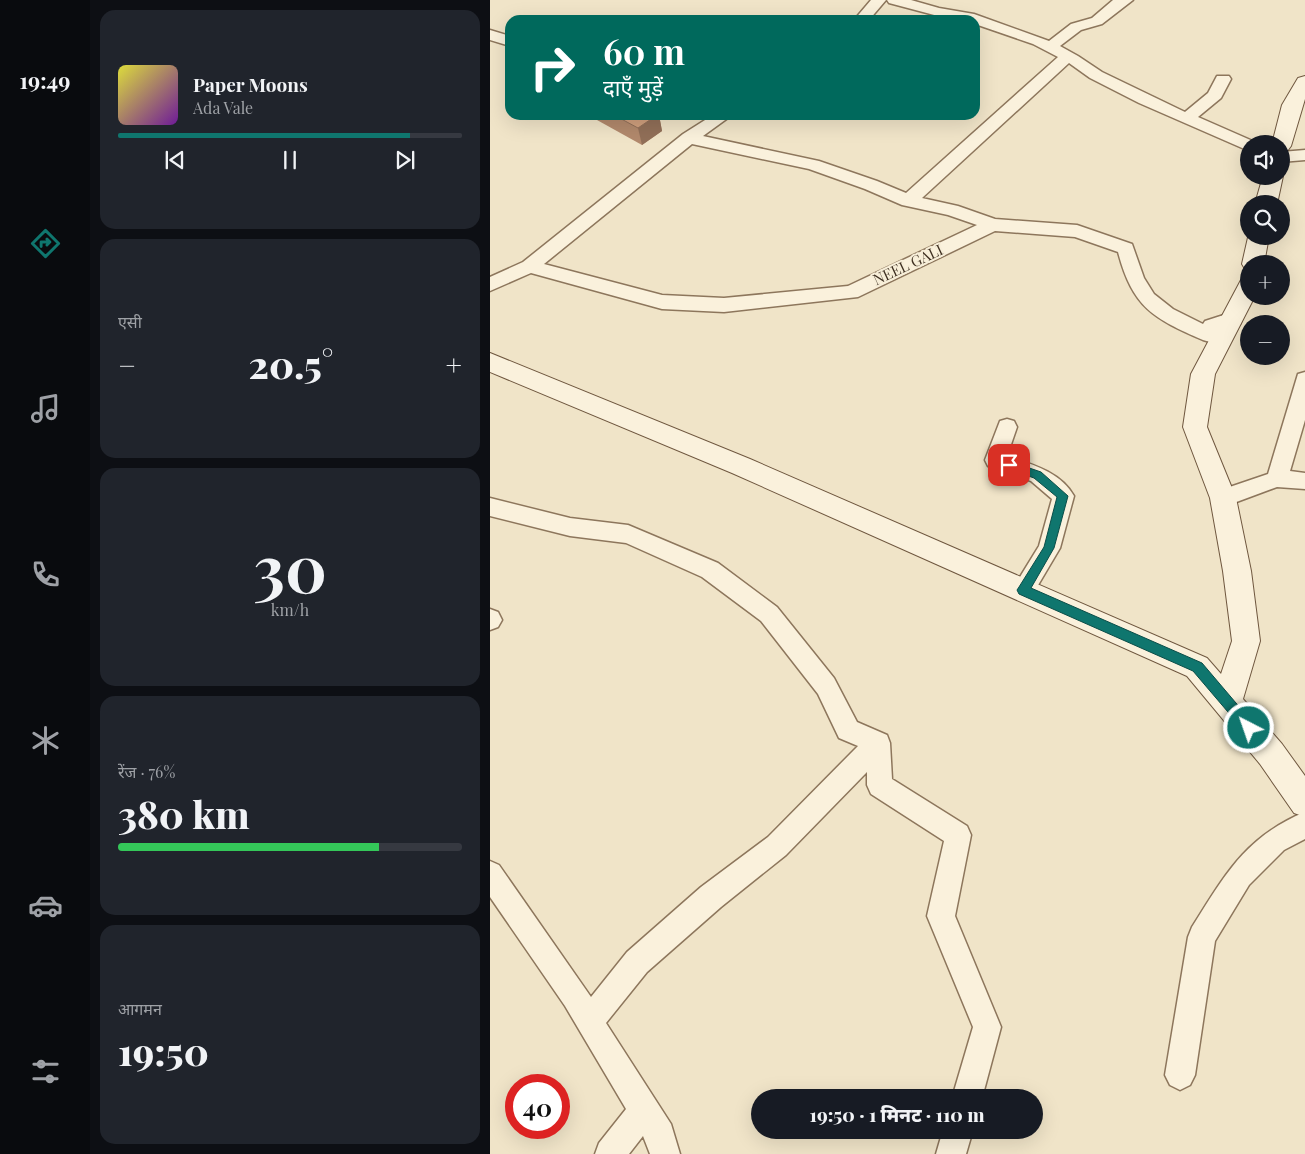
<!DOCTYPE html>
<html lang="hi">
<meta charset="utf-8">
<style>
body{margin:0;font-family:"Playfair Display","Noto Sans Devanagari",serif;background:#20242c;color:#f1f3f6;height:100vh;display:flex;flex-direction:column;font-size:19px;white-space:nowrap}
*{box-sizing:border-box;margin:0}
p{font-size:16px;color:#9ea1a6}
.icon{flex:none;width:28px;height:28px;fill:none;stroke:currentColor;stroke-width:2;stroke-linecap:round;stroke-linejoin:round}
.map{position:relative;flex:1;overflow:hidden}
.sheet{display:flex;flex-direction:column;gap:10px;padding:10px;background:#0d0f14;width:400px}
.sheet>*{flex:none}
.banner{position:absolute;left:15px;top:15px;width:475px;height:105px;border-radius:15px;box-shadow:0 5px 20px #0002;background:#00695c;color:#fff;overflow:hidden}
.buttons{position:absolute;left:750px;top:135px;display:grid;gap:10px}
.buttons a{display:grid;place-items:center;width:50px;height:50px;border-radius:50%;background:#171b24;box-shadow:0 5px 20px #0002;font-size:25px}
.speed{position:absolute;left:15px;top:1074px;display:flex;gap:10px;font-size:25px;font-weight:700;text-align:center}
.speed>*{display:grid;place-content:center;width:65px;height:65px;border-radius:50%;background:#171b24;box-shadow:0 5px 20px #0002;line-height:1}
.speed .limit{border:8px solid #d22;background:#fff;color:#111}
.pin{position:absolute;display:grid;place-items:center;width:42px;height:42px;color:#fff;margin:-21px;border-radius:10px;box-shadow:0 2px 8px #0006}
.me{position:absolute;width:55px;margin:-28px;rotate:319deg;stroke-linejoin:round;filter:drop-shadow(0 0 4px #0008)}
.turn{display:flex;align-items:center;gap:18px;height:105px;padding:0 15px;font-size:22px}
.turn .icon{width:65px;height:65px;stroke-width:2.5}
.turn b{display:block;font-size:35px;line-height:42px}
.big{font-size:38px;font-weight:800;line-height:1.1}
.sheet .widget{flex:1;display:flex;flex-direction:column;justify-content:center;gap:8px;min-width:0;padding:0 18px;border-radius:15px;background:#20242c}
.sheet .dial{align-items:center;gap:0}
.dial b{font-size:65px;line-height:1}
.song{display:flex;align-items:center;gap:15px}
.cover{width:60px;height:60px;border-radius:8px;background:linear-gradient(135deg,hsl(60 70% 55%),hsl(280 70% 35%))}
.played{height:5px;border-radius:2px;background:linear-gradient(90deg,#0f766e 85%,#363941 85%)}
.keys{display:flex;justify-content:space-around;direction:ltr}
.heat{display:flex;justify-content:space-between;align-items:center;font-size:28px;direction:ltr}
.charge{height:8px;border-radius:4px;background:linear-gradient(90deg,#34c759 76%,#363941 0)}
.trip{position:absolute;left:261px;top:1089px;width:292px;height:50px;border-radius:25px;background:#171b24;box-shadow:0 5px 20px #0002;font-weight:800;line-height:50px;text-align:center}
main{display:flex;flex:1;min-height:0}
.tab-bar{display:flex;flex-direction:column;width:90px;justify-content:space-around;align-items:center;background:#090b0e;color:#9ea1a6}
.tab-bar .icon{width:35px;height:35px}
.tab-bar .current{color:#0f766e}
.tab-bar b{font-size:22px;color:#f1f3f6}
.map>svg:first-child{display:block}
</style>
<main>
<nav class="tab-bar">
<b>19:49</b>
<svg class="icon current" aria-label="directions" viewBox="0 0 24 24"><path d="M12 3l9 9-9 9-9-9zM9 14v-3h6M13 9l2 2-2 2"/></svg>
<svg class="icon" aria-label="music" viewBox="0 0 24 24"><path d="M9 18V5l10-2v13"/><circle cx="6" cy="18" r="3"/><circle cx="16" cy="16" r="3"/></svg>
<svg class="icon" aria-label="phone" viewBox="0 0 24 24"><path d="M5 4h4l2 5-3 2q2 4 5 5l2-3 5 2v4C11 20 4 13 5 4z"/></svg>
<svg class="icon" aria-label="climate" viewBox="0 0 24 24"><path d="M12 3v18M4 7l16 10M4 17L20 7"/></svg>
<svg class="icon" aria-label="car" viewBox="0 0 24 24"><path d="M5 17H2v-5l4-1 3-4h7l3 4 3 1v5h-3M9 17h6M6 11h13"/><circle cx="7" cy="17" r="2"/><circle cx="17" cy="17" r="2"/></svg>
<svg class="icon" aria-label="filters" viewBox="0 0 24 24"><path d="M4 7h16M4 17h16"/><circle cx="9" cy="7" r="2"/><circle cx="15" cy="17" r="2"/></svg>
</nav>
<section class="sheet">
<div class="widget">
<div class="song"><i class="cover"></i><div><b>Paper Moons</b><p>Ada Vale</p></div></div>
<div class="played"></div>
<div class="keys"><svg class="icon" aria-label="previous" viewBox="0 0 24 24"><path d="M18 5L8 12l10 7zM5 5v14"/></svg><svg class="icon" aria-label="pause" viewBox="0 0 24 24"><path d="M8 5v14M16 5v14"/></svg><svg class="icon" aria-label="next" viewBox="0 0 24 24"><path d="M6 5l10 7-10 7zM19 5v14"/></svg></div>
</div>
<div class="widget"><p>एसी</p>
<div class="heat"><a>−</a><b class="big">20.5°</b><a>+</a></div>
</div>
<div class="widget dial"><b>30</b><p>km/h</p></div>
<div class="widget"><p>रेंज · 76%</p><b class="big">380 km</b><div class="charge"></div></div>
<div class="widget"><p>आगमन</p><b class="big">19:50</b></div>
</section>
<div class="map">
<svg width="815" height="1154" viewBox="0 0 815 1154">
<rect width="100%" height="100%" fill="#f0e4c8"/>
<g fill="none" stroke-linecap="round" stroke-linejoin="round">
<g stroke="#8d765c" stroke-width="3">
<path id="street" d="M381,0h15l-17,20h-15z
M397,0h24l28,8 35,6 75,27 22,-17 21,-6 21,-18h20l-31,24 -21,6 -21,16 18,10 24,16 83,40 23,-19 9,-17h12l2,3 -10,19 -23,19 57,25 1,2h-7v7l-110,-48 -49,-25 -21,-15 -147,135 36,8 37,13 82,6 55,19 12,34 10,16 19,15 30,15 2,-3 28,-9 7,2 2,5 -2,5 -19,6 -4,10 -7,2 -7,-2c-50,-22 -70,-32 -85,-88l-43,-15 -80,-6 -137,66 -134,15 -62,-3 -131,-36 -41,18v-14l33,-15 160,-128 30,-19h19l-29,21 116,25 58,20 29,12 152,-136 -25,-13 -58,-20v-4l-37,-4 -49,-13zM202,144l117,25 56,20 37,16 46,10 29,10 -129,61 -124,12 -62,-3 -118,-31z
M0,30l20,6v10l-20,-6z
M815,150v10l-24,2v-10z
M815,372v48l-15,51 15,2v16l-28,-2 -54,20 -8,-3 -3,-6 3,-6 53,-18 30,-100z
M517,419l7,2 3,6 -10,29c24,8 54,16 67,40l-14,52 -29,49 -8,3 -8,-3 -3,-7 27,-44 13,-47 -21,-18 -43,-15 -3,-6 15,-39z
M0,498l80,20 58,7 90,38 59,44 57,71 23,44 30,13 3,8 2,36 75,47 4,9 -16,81 46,111 -19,71h-30l21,-71 -46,-111 17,-75 -73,-47 -4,-9v-13l-81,83 -65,52 -74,65 -41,51 65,101 9,30h-30l-7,-18 -14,18h-34l4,-11 27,-34 -61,-103 -75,-109v-36l9,4 92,132 36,-45 74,-65 67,-50 90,-91 -19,-8 -21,-44 -57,-73 -59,-44 -76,-34 -56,-7 -80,-20z
M0,609l8,3 4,8 -4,7 -8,3z
M815,812v27l-21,11 -35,35 -34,56 -20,134 -5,10 -10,5 -10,-5 -5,-10 23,-138 4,-10c33,-52 53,-90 113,-115z
M453,1130h30l-7,24h-30z"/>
</g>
<g stroke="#6f573f" stroke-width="2">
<path id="secondary" d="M815,76v23l-14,47 -3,4 -7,2v-8h-9l10,-39 16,-27z
M791,173l2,3 -6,28h-22l8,-28h18z
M759,233v3h20l-5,28h-15v6l-4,-1 -3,-5z
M759,278v18h6l-40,78 -8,53 29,71 15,73 9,70 -17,58 39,45 23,32v41l-11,-4 -34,-49 -73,-88 -455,-203 -242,-101v-19l260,106 457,199 14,16 11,-33 -9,-70 -13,-73 -27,-71 8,-53 50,-94z"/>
</g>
<use href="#street" fill="#faf1dc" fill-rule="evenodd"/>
<use href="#secondary" fill="#faf1dc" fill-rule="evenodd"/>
</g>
<path fill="#b2896c" d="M98,115h71l3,16 -20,14z"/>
<path fill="#916f58" d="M167,115h2l3,16 -20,14 -4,-17z"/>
<path fill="#cf9f7d" stroke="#916f58" d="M124,115h43l-19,13z"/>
<path fill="#0f766e" stroke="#0a4d48" d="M519,461l32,11 27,24 -14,52 -23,40 171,75 51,60 2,5 -2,4 -4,1 -4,-1 -52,-61 -174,-77 -2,-4 2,-3 25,-40 13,-50 -23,-19 -28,-10 -2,-3 2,-3z"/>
<g text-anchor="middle" stroke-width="4" stroke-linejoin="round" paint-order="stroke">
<g font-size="15" fill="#3d2e20" stroke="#f7eed8">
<text transform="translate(418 265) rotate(-25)" y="5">NEEL GALI</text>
</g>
</g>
</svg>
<div class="buttons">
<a><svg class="icon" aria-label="sound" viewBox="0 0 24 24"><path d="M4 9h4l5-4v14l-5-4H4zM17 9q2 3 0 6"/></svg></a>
<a><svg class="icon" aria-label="search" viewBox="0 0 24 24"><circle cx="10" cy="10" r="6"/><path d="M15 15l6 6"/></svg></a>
<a>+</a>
<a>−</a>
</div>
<div class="speed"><div class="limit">40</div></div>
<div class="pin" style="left:519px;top:465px;background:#d93025"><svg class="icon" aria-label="arrive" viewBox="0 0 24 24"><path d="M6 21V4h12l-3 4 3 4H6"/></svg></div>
<svg class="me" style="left:759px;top:728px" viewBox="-20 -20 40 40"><circle r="17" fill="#0f766e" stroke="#fff" stroke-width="3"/><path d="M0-11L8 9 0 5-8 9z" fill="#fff"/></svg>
<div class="trip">19:50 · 1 मिनट · 110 m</div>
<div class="banner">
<div class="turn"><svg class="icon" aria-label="right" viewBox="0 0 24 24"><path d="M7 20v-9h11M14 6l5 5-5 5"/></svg><div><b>60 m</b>दाएँ मुड़ें</div></div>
</div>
</div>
</main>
